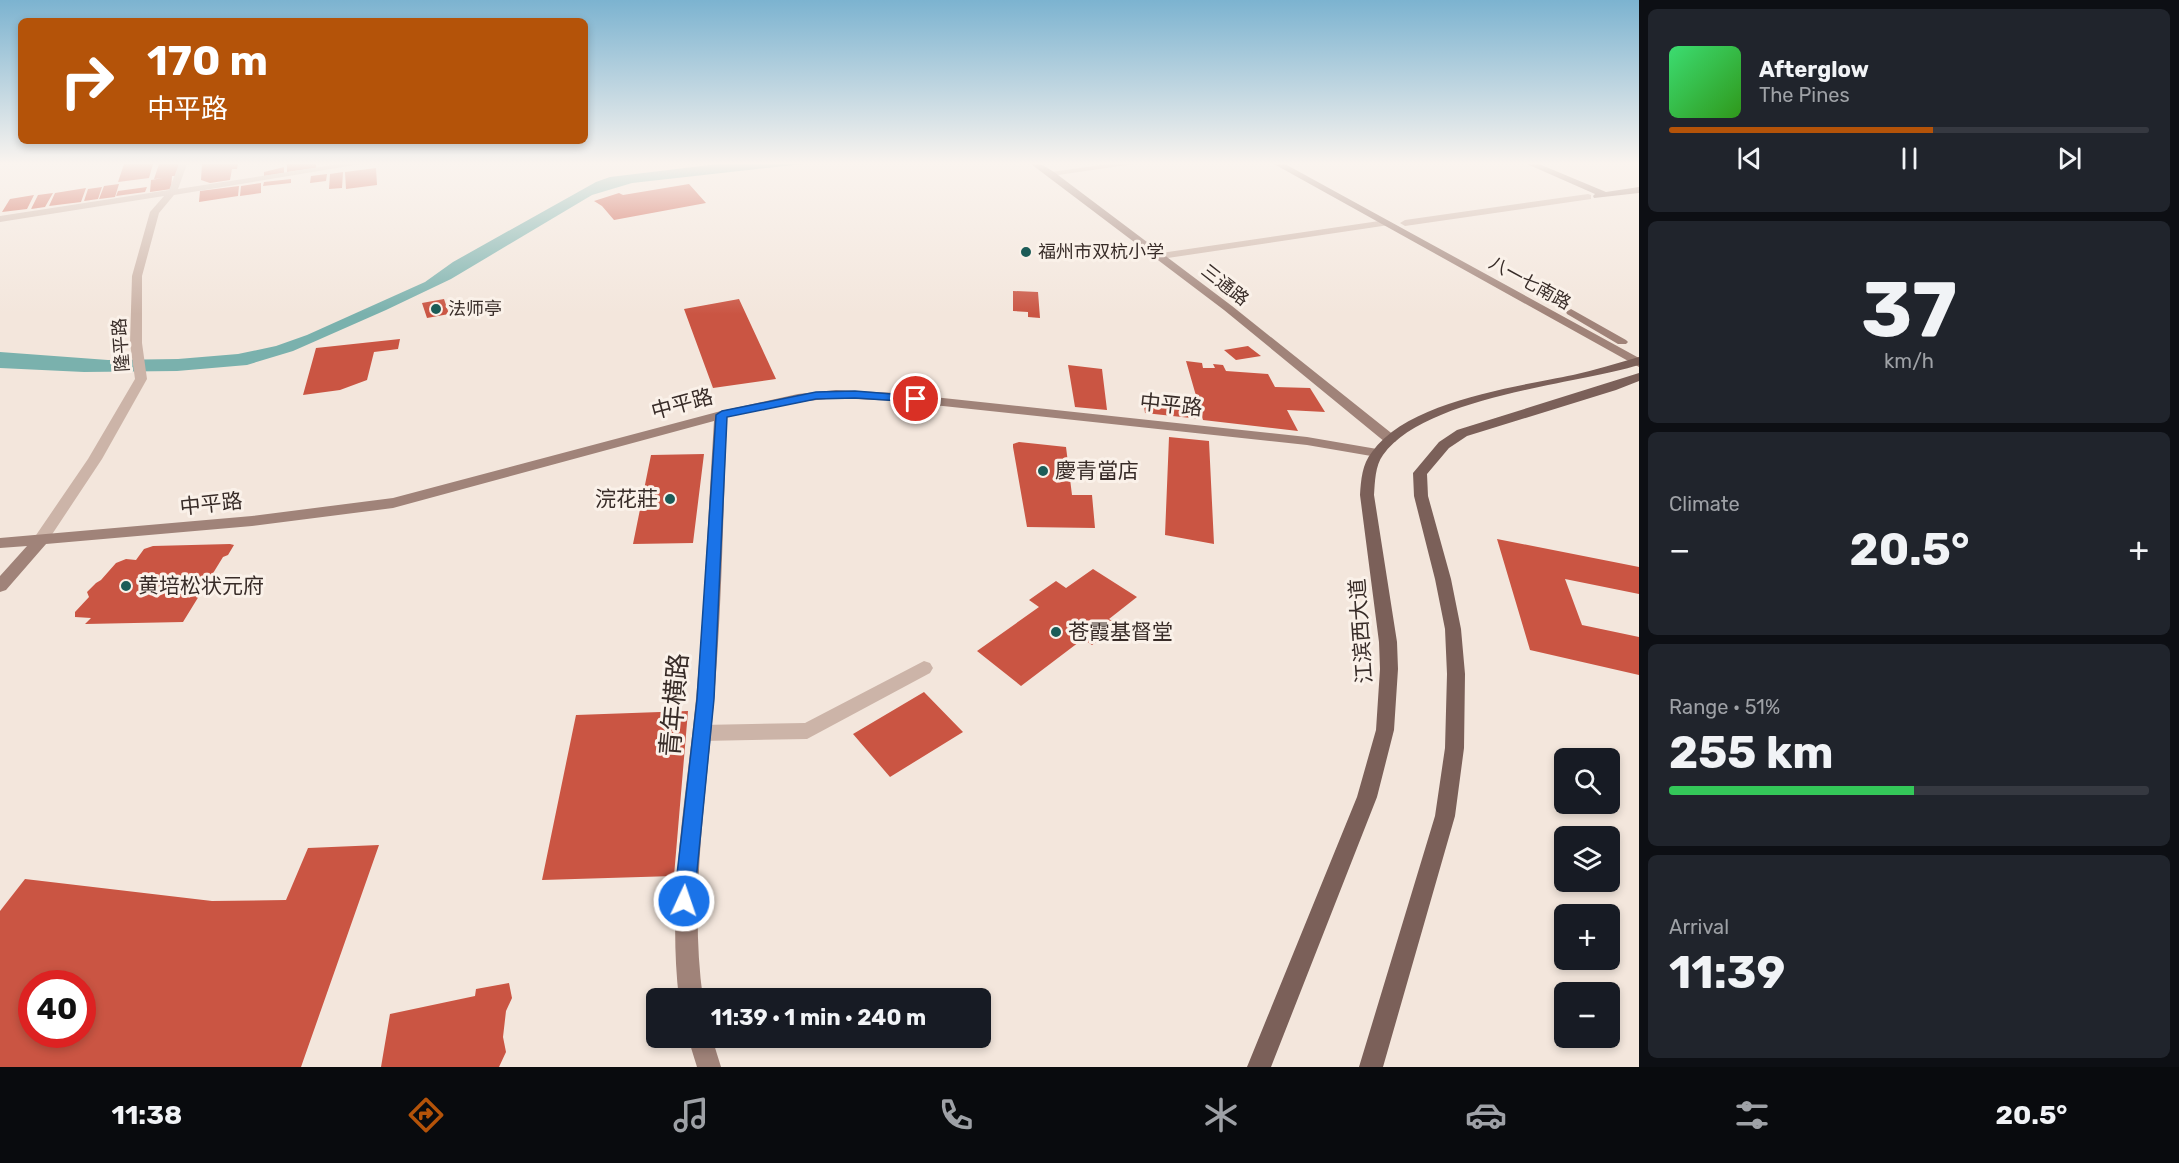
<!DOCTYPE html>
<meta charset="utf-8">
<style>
body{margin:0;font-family:Rubik,"Noto Sans SC",sans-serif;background:#20242c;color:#f1f3f6;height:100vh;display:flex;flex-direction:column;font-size:22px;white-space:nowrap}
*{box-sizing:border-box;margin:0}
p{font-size:20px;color:#9ea1a6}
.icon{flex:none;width:33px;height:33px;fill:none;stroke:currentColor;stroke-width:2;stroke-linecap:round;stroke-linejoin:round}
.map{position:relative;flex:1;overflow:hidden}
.side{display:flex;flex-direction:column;gap:9px;padding:9px;background:#0d0f14;width:540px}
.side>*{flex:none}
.top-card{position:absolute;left:18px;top:18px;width:570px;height:126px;border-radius:9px;box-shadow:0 3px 9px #0003;background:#b45309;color:#fff;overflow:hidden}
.fabs{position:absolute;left:1554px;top:748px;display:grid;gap:12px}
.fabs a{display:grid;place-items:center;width:66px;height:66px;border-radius:9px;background:#171b24;box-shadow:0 3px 9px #0003;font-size:30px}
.speed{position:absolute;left:18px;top:970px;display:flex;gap:12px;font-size:30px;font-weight:700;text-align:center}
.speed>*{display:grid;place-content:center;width:78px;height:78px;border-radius:50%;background:#171b24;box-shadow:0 3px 9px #0003;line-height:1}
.speed .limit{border:9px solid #d22;background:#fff;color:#111}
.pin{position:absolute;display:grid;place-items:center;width:51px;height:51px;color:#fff;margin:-26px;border:3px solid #fff;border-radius:50%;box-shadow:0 2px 6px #0007}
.me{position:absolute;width:66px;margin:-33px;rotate:3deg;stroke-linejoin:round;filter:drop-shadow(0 0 4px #0008)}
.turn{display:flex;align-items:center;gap:21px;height:126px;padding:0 30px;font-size:27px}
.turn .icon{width:78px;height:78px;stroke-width:2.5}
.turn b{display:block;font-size:42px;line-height:51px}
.big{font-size:45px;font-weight:700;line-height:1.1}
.side .widget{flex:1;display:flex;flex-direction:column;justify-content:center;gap:9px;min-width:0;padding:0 21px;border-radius:9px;background:#20242c}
.side .dial{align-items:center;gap:0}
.dial b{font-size:78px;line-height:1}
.song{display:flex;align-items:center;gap:18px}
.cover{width:72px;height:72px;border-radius:9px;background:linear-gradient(135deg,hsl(140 70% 55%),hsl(110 70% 35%))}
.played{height:6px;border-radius:3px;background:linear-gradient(90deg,#b45309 55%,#363941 55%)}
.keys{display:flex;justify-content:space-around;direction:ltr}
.heat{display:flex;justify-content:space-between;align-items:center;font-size:33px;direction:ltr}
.charge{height:9px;border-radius:4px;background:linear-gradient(90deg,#34c759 51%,#363941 0)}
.trip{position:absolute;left:646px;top:988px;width:345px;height:60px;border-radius:9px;background:#171b24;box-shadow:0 3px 9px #0003;font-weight:700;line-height:60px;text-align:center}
.tab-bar{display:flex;height:96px;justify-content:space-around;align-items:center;background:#090b0e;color:#9ea1a6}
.tab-bar .icon{width:42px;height:42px}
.tab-bar .active{color:#b45309}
.tab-bar b{font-size:27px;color:#f1f3f6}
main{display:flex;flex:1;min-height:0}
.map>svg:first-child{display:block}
</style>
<main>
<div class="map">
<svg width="1639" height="1067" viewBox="0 0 1639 1067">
<rect width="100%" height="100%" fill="#f3e6dc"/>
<path fill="#7ab1ad" d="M718,164h85l-171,19 -40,12 -141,84 -65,31 -93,41 -46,14 -70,6 -93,1 -84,-4v-16l108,8 70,-1 60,-5 38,-8 31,-11 118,-53 28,-20 143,-80 14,-5z"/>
<path fill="#ca5543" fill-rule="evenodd" d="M124,164h29l-4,14 -31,4z
M159,164h20l-3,12h-4l-1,13 -21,3 1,-12 12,-2 -9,1z
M202,164h36l-1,5h-5l-2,11 -20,3 -9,-3z
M287,164h29v4l-29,4z
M284,167v6l-20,3v-4z
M376,168l1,17 -31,4 -1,-17z
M343,172l-1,16 -13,1 1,-15z
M327,174l-1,7 -16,2 1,-7z
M291,179v4l-28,3 1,-4z
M261,183v10l-21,3 1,-10z
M119,184l-4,13 -16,2 5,-13z
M689,184l17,19 -92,17 -12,-14 -8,-5 25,-8 4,2z
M239,186l-1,10 -39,6 1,-11z
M102,187l-4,12 -14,2 4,-12z
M147,187l-2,5 -29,4 2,-5z
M86,188l-5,14 -32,4 6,-13z
M53,193l-8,14 -14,2 7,-14z
M34,195l-7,14 -25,3 8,-13z
M1013,291l25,1 2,26 -12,-1v-5l-15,-1z
M444,299l5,15 -22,4 -5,-15z
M739,299l37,80 -63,9 -29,-79z
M400,339l-2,10 -24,3 -7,28 -27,10 -37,5 13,-47z
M1248,346l13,10 -25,4 -12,-10z
M1186,361l16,2 1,5h12l-2,-4 10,1 3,6 42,3 7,13 35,1 15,24 -38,-2 11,21 -95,-11z
M1068,365l34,4 5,41 -32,-3z
M1143,399l54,5 3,15 -55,-6z
M1169,437l40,4 5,103 -49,-9z
M1019,442l47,5 6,48h20l3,33 -68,-1 -14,-80v-3z
M704,454l-11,89 -60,1 18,-89z
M1497,539l142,28v27l-74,-15 17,46 57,12v38l-109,-25z
M230,544l4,1 -6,10 -5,2 -40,65 -98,2 6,-6 -16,-1v-5l14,-15 -2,-5 9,-9 5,-3 15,-17 10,-4 10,1 8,-11 9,-3zM163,582h11l-7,8h-11z
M1093,569l44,28 -28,22 9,6 -26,20 -9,-6 -62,47 -44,-35 62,-44 -10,-7 27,-19 10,7z
M924,692l39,40 -73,45 -37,-43z
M688,711l-14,165 -132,4 34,-165z
M379,845l-78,222h-301v-156l25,-32 187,22 74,-1 22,-52zM32,984h50v51h-50z
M509,983l3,15 -6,13 -3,26 3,15 -7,15h-118l9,-53 85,-18 1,-7z"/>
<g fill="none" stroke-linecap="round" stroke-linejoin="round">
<path fill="#ccb4a8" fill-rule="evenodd" d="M179,164h8l-9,25 161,-25h22l-187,31 -15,18 -17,63v67l5,36 -45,80 -57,86h-10l-3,-4 56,-82 47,-80 -5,-36 2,-67 18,-64 14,-16 -164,26v-6l169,-26z
M1108,164h26l-83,12 -4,-2 4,-2z
M1588,194l3,1v4l-186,27 -5,-3 5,-3z
M1386,220l5,3 -2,2 -228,34 -5,-3 5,-3z
M924,661l6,2 3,5 -3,5 -123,66 -105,2 -7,-2 -2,-6 2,-6 7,-2 103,-2z"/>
<path fill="#a08379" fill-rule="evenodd" d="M1031,164h10l13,8 178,134 163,130 2,3 -2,3h-10l-161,-132z
M1274,164h11l354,194v9z
M1527,164h12l67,28 33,-5v6l-45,5 -1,-2 2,-2z
M1571,309l55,31 2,2 -2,2h-8l-51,-30 -1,-2z
M836,390l60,3 411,44 70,12 7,4 -7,4 -70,-12 -411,-44 -60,-3 -38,4 -71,15c-4,94 -5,189 -13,283 -8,102 -25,196 -11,299h-24c-12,-103 7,-198 17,-300 9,-93 12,-186 18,-278l-321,87 -141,18 -206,18 -40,46 -6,2v-16l27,-30 -27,2v-10l252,-22 141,-18 328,-87 77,-17z
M688,1038h24l9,29h-24z"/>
<path fill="#7b6059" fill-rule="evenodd" d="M1639,357v8c-68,20 -214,32 -256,90 -8,11 -8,27 -9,40l23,147 1,27 -4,61 -17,67 -106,270h-24l110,-270 19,-67 4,-61 -1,-27 -19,-147c1,-15 2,-31 12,-43 36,-51 143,-65 201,-77 22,-5 44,-12 66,-18z
M1639,373v8l-23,9 -149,46 -18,12 -22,26 1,22 23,83 10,50 4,45 -1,74 -9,68 -72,251h-24l76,-251 10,-68 2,-74 -2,-45 -10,-50 -21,-83 -1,-23 26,-31 18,-12z"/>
</g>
<linearGradient id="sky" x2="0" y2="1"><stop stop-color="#7cb3d0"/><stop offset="0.52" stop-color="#faf4ef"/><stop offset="1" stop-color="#faf4ef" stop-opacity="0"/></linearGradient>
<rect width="1639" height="314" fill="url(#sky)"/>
<path fill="#1a73e8" stroke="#114b97" stroke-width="1.5" d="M855,391l61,5 6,3 -6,3 -61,-4 -39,1 -89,18 -13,282 -20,202 -3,7 -7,3 -7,-3 -3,-7 23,-202 19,-284 6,-4 94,-19z"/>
<g fill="#1c5c58" stroke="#faf1e9" stroke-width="2">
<circle cx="1026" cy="252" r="6"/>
<circle cx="436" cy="309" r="6"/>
<circle cx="1043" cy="471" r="6"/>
<circle cx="670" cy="499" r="6"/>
<circle cx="126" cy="586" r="6"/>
<circle cx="1056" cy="632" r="6"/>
</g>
<g text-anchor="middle" stroke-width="6" stroke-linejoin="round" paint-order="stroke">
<g font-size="18" fill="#382c28" stroke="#faf1e9" text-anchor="start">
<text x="1038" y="258">福州市双杭小学</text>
<text x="448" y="315">法师亭</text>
</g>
<g font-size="18" fill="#382c28" stroke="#faf1e9">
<text transform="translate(1530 283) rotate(29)" y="6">八一七南路</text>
<text transform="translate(1225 285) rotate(38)" y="6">三通路</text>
<text transform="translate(121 345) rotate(-94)" y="6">隆平路</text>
</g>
<g font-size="21" fill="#382c28" stroke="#faf1e9">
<text transform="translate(682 404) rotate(-15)" y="7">中平路</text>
<text transform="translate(1171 405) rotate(6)" y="7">中平路</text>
<text transform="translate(211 504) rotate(-6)" y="7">中平路</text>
<text transform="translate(1361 631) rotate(-94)" y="7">江滨西大道</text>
</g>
<g font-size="21" fill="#382c28" stroke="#faf1e9" text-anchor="start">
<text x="1055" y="478">慶青當店</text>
<text x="658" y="506" text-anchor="end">浣花莊</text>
<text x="138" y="593">黄培松状元府</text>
<text x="1068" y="639">苍霞基督堂</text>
</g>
<g font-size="26" fill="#382c28" stroke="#faf1e9">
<text transform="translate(674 705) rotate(-85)" y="9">青年横路</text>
</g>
</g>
</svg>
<div class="fabs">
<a><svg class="icon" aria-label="search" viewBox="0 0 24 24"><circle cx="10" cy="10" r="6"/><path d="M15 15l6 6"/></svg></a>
<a><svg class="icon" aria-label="layers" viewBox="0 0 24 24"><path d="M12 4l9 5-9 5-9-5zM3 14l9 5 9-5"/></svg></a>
<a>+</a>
<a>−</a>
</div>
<div class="speed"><div class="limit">40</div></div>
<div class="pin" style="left:916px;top:399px;background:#d93025"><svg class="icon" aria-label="arrive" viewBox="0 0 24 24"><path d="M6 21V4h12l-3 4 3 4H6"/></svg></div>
<svg class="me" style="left:684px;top:901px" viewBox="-20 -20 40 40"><circle r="17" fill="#1a73e8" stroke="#fff" stroke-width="3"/><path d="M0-11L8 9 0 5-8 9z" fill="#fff"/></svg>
<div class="trip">11:39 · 1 min · 240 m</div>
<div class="top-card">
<div class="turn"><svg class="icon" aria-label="right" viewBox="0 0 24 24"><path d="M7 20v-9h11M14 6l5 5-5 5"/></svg><div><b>170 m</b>中平路</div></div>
</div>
</div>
<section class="side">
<div class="widget">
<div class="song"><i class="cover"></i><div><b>Afterglow</b><p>The Pines</p></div></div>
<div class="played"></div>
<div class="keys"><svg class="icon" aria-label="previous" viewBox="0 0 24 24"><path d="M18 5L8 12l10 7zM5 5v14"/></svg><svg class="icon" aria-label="pause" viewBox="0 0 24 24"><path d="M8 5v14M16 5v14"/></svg><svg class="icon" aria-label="next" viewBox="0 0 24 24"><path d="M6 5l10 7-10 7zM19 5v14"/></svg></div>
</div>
<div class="widget dial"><b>37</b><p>km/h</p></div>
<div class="widget"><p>Climate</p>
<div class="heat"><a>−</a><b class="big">20.5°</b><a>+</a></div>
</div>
<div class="widget"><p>Range · 51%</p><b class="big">255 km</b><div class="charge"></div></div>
<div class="widget"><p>Arrival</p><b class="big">11:39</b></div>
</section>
</main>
<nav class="tab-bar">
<b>11:38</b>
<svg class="icon active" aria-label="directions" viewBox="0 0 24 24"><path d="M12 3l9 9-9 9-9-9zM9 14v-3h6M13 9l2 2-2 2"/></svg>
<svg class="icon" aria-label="music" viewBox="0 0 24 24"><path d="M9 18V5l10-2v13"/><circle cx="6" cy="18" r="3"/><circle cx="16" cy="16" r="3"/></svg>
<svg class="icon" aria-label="phone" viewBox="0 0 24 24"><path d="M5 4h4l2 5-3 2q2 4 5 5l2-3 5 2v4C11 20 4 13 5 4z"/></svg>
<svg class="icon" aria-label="climate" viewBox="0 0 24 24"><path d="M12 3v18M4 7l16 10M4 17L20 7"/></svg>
<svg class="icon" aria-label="car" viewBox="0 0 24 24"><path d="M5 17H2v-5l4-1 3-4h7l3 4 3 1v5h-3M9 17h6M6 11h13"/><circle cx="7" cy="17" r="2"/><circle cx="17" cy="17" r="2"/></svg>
<svg class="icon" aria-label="filters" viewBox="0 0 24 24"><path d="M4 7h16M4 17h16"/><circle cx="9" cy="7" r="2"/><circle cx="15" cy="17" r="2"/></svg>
<b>20.5°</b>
</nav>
